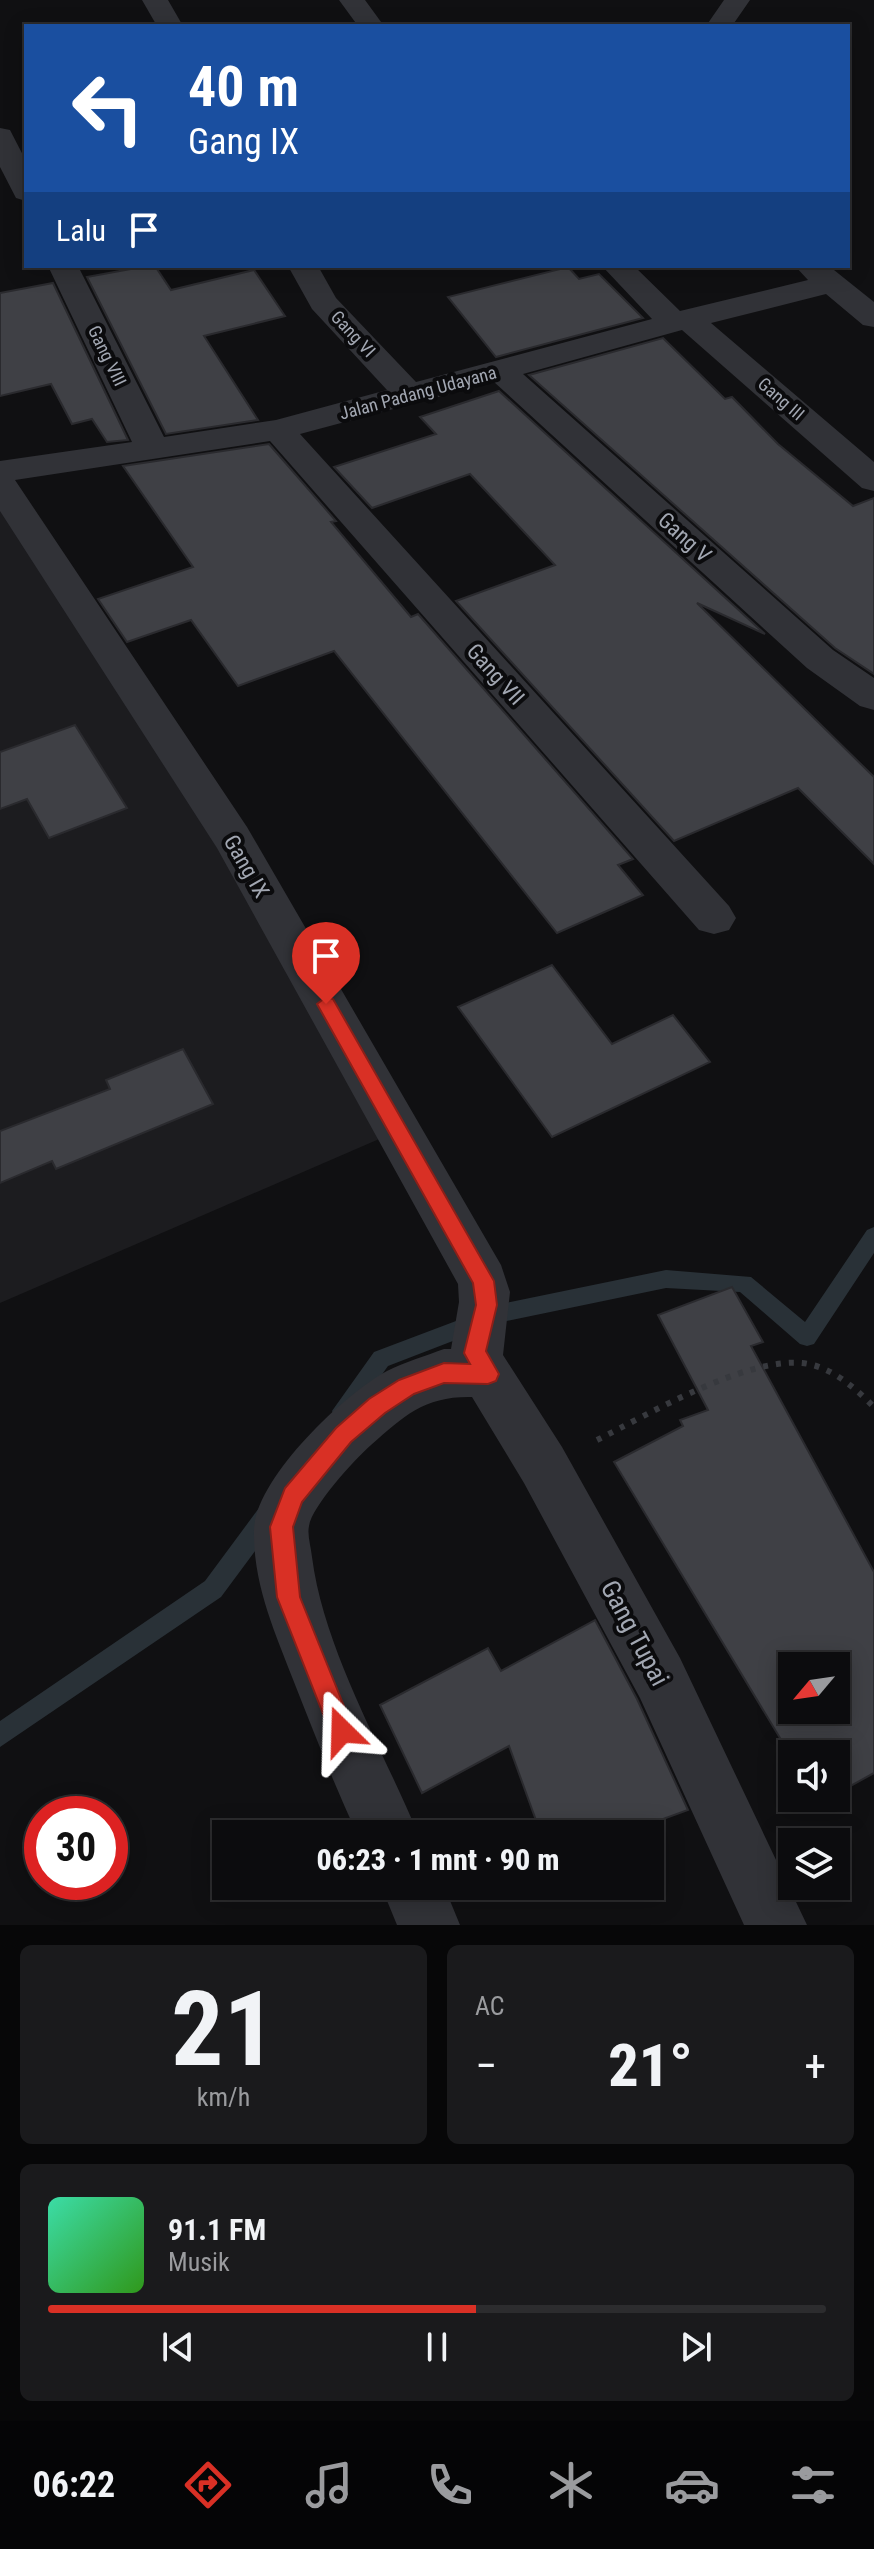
<!DOCTYPE html>
<html lang="id">
<meta charset="utf-8">
<style>
body{margin:0;font-family:"Roboto Condensed",sans-serif;background:#1a1a1c;color:#f1f3f6;height:100vh;display:flex;flex-direction:column;font-size:30px;white-space:nowrap}
*{box-sizing:border-box;margin:0}
p{font-size:26px;color:#9a9b9e}
.icon{flex:none;width:44px;height:44px;fill:none;stroke:currentColor;stroke-width:2;stroke-linecap:round;stroke-linejoin:round}
.map{position:relative;height:1925px;overflow:hidden}
.sheet{display:flex;flex-direction:column;gap:20px;padding:20px;background:#070708;flex:1}
.sheet>*{flex:none}
.top-card{position:absolute;left:24px;top:24px;width:826px;height:244px;border-radius:0px;box-shadow:0 4px 20px #0003,0 0 0 2px #2c2c2e;background:#1a4fa0;color:#fff;overflow:hidden}
.needle{width:52px;rotate:241deg}
.fabs{position:absolute;left:778px;top:1652px;display:grid;gap:16px}
.fabs a{display:grid;place-items:center;width:72px;height:72px;border-radius:0px;background:#0c0c0e;box-shadow:0 4px 20px #0003,0 0 0 2px #2c2c2e;font-size:40px}
.speed{position:absolute;left:24px;top:1796px;display:flex;gap:16px;font-size:40px;font-weight:700;text-align:center}
.speed>*{display:grid;place-content:center;width:104px;height:104px;border-radius:50%;background:#0c0c0e;box-shadow:0 4px 20px #0003,0 0 0 2px #2c2c2e;line-height:1}
.speed .limit{border:12px solid #d22;background:#fff;color:#111}
.pin{position:absolute;display:grid;place-items:center;width:68px;height:68px;color:#fff;margin:-82px -34px;border-radius:50% 50% 50% 0;rotate:-45deg;box-shadow:0 0 8px #0007}
.pin .icon{rotate:45deg}
.me{position:absolute;width:88px;margin:-44px;rotate:338deg;stroke-linejoin:round;filter:drop-shadow(0 0 6px #0008)}
.turn{display:flex;align-items:center;gap:28px;height:168px;padding:0 32px;font-size:36px}
.turn .icon{width:104px;height:104px;stroke-width:2.5}
.turn b{display:block;font-size:56px;line-height:68px}
.then{display:flex;align-items:center;height:76px;padding:0 32px;background:#0003;gap:16px;font-size:30px}
.big{font-size:60px;font-weight:800;line-height:1.1}
.sheet .widget{flex:1;display:flex;flex-direction:column;justify-content:center;gap:12px;min-width:0;padding:0 28px;border-radius:12px;background:#1a1a1c}
.sheet .dial{align-items:center;gap:0}
.dial b{font-size:104px;line-height:1}
.song{display:flex;align-items:center;gap:24px}
.cover{width:96px;height:96px;border-radius:12px;background:linear-gradient(135deg,hsl(160 70% 55%),hsl(110 70% 35%))}
.played{height:8px;border-radius:4px;background:linear-gradient(90deg,#d93025 55%,#2c2c2e 55%)}
.keys{display:flex;justify-content:space-around;direction:ltr}
.heat{display:flex;justify-content:space-between;align-items:center;font-size:44px;direction:ltr}
.sheet .tiles{flex:1;display:grid;gap:20px;grid-template-columns:1fr 1fr}
.widget:last-child{grid-column:span 2}
.trip{position:absolute;left:212px;top:1820px;width:452px;height:80px;border-radius:0px;background:#0c0c0e;box-shadow:0 4px 20px #0003,0 0 0 2px #2c2c2e;font-weight:800;line-height:80px;text-align:center}
.tab-bar{display:flex;height:128px;justify-content:space-around;align-items:center;background:#050506;color:#9a9b9e}
.tab-bar .icon{width:56px;height:56px}
.tab-bar .active{color:#d93025}
.tab-bar b{font-size:36px;color:#f1f3f6}
.map>svg:first-child{display:block}
</style>
<div class="map">
<svg width="874" height="1925" viewBox="0 0 874 1925">
<rect width="100%" height="100%" fill="#101012"/>
<path fill="#1c1c1f" d="M0,502l400,628 -400,173z"/>
<g fill="none" stroke-linecap="round" stroke-linejoin="round">
<path fill="#293137" fill-rule="evenodd" d="M874,1227v26l-60,91 -7,2 -7,-2 -60,-52 -74,-4 -164,34 -114,44 -37,52 -8,3 -8,-3 -3,-7 42,-59 127,-48 165,-34 85,7 54,45 62,-92z
M267,1505l8,3 3,8 -3,8 -54,73 -221,150v-26l205,-140 54,-73z"/>
</g>
<path fill="#3f4045" stroke="#2a2a2e" stroke-width="2" fill-rule="evenodd" d="M147,266h8l16,24 83,-20 31,46 -81,20 54,84 -92,14 -79,-157z
M568,267l11,12 20,-5 44,44 -147,39 -48,-60z
M53,283l75,157 -21,2 -15,-23 -20,5 -21,-40 -51,12v-103z
M663,338l62,61 7,-2 46,47 75,62 21,-8v176l-39,-26 -306,-273z
M499,391l266,243 -68,-31 177,174v87l-76,-76 -124,53 -218,-240 99,-36 -85,-91 -98,34 -38,-41 102,-33 -16,-17z
M269,444l67,77 -5,1 80,95 7,-3 215,245 -15,6 25,30 -86,38 -223,-282 -96,35 -47,-66 -64,22 -29,-43 95,-32 -70,-101z
M75,725l52,83 -78,30 -22,-39 -27,10v-57z
M552,965l60,79 61,-29 37,47 -158,75 -94,-130z
M183,1049l30,55 -157,65 -4,-8 -52,22v-52l110,-42 -4,-9z
M732,1287l31,55 -12,4 123,226v201l-38,21v-40h-44v4l-178,-296 69,-36 -3,-6 28,-10 -50,-95zM792,1666h44v44h-44z
M595,1620l42,79 51,111 -66,24h-81l-32,-88 -87,47 -42,-88 108,-57 13,23z"/>
<g fill="none" stroke-linecap="round" stroke-linejoin="round">
<path stroke="#37393e" stroke-width="6" stroke-dasharray="5 8" stroke-linecap="butt" d="M597,1440c52,-26 147,-82 205,-77 29,3 53,25 72,44"/>
<path fill="#313237" fill-rule="evenodd" d="M142,0h26l15,26h-26z
M339,0h26l19,26h-26z
M724,0h26l-18,26h-26z
M0,128l10,2 16,31v40l-10,-3 -16,-31z
M48,266h30l86,171 112,-17 111,-30 -75,-81 -24,-43h30l18,32 80,84 236,-63 -50,-53h32l46,45 128,-31 -13,-14h34l45,36v25l-11,-2 -37,-31 -115,29 163,139v29l-12,-3 -180,-158 -159,44 310,276 41,28v32l-14,-4 -53,-38 -313,-286 -194,52 429,472 7,12 -7,12 -15,4 -15,-4 -429,-489 -255,39 232,347 254,438 9,27 -7,63 59,92 118,211 127,267h-63l-104,-227 -116,-215 -52,-86c-47,-1 -67,18 -101,48 -16,14 -59,61 -62,81 -2,9 2,21 3,31 12,93 70,190 106,277h-61c-23,-50 -43,-101 -63,-152 -19,-50 -41,-97 -40,-152 1,-51 90,-136 133,-159 18,-9 38,-15 57,-22h7l8,-47 -1,-18 -241,-436 -217,-337v-50l132,-19z
M381,1886h63l16,39h-63z"/>
</g>
<path fill="#d93025" stroke="#8d1f18" stroke-width="2" d="M326,997l7,2 161,282 3,24 -11,46 13,23 -3,7 -8,3 -44,-1 -30,11 -29,19 -34,29 -49,60 -9,25 7,70 54,134 -3,8 -9,4 -9,-4 -56,-142 -7,-70 15,-39 51,-60 33,-29 30,-19 45,-17 26,1 -6,-11 12,-48 -3,-22 -156,-279z"/>
<g text-anchor="middle" stroke-width="8" stroke-linejoin="round" paint-order="stroke">
<g font-size="18" fill="#a2a7b2" stroke="#0b0b0d">
<text transform="translate(353 334) rotate(47)" y="6">Gang VI</text>
<text transform="translate(107 356) rotate(64)" y="6">Gang VIII</text>
<text transform="translate(418 393) rotate(-15)" y="6">Jalan Padang Udayana</text>
<text transform="translate(781 399) rotate(41)" y="6">Gang III</text>
</g>
<g font-size="22" fill="#a2a7b2" stroke="#0b0b0d">
<text transform="translate(685 537) rotate(42)" y="8">Gang V</text>
<text transform="translate(496 674) rotate(48)" y="8">Gang VII</text>
<text transform="translate(247 866) rotate(60)" y="8">Gang IX</text>
</g>
<g font-size="26" fill="#a2a7b2" stroke="#0b0b0d">
<text transform="translate(635 1633) rotate(62)" y="9">Gang Tupai</text>
</g>
</g>
</svg>
<div class="fabs">
<a><svg class="needle" viewBox="-14 -14 28 28"><path d="M0-13l5 13h-10z" fill="#e53935"/><path d="M0 13l5-13h-10z" fill="#9a9b9e"/></svg></a>
<a><svg class="icon" aria-label="sound" viewBox="0 0 24 24"><path d="M4 9h4l5-4v14l-5-4H4zM17 9q2 3 0 6"/></svg></a>
<a><svg class="icon" aria-label="layers" viewBox="0 0 24 24"><path d="M12 4l9 5-9 5-9-5zM3 14l9 5 9-5"/></svg></a>
</div>
<div class="speed"><div class="limit">30</div></div>
<div class="pin" style="left:326px;top:1004px;background:#d93025"><svg class="icon" aria-label="arrive" viewBox="0 0 24 24"><path d="M6 21V4h12l-3 4 3 4H6"/></svg></div>
<svg class="me" style="left:342px;top:1731px" viewBox="-20 -20 40 40"><path d="M0-17L14 15 0 8-14 15z" fill="#d93025" stroke="#fff" stroke-width="4"/></svg>
<div class="trip">06:23 · 1 mnt · 90 m</div>
<div class="top-card">
<div class="turn"><svg class="icon" aria-label="left" viewBox="0 0 24 24"><path d="M17 20v-9H6M10 6l-5 5 5 5"/></svg><div><b>40 m</b>Gang IX</div></div>
<div class="then">Lalu<svg class="icon" aria-label="arrive" viewBox="0 0 24 24"><path d="M6 21V4h12l-3 4 3 4H6"/></svg></div>
</div>
</div>
<section class="sheet">
<div class="tiles">
<div class="widget dial"><b>21</b><p>km/h</p></div>
<div class="widget"><p>AC</p>
<div class="heat"><a>−</a><b class="big">21°</b><a>+</a></div>
</div>
<div class="widget">
<div class="song"><i class="cover"></i><div><b>91.1 FM</b><p>Musik</p></div></div>
<div class="played"></div>
<div class="keys"><svg class="icon" aria-label="previous" viewBox="0 0 24 24"><path d="M18 5L8 12l10 7zM5 5v14"/></svg><svg class="icon" aria-label="pause" viewBox="0 0 24 24"><path d="M8 5v14M16 5v14"/></svg><svg class="icon" aria-label="next" viewBox="0 0 24 24"><path d="M6 5l10 7-10 7zM19 5v14"/></svg></div>
</div>
</div>
</section>
<nav class="tab-bar">
<b>06:22</b>
<svg class="icon active" aria-label="directions" viewBox="0 0 24 24"><path d="M12 3l9 9-9 9-9-9zM9 14v-3h6M13 9l2 2-2 2"/></svg>
<svg class="icon" aria-label="music" viewBox="0 0 24 24"><path d="M9 18V5l10-2v13"/><circle cx="6" cy="18" r="3"/><circle cx="16" cy="16" r="3"/></svg>
<svg class="icon" aria-label="phone" viewBox="0 0 24 24"><path d="M5 4h4l2 5-3 2q2 4 5 5l2-3 5 2v4C11 20 4 13 5 4z"/></svg>
<svg class="icon" aria-label="climate" viewBox="0 0 24 24"><path d="M12 3v18M4 7l16 10M4 17L20 7"/></svg>
<svg class="icon" aria-label="car" viewBox="0 0 24 24"><path d="M5 17H2v-5l4-1 3-4h7l3 4 3 1v5h-3M9 17h6M6 11h13"/><circle cx="7" cy="17" r="2"/><circle cx="17" cy="17" r="2"/></svg>
<svg class="icon" aria-label="filters" viewBox="0 0 24 24"><path d="M4 7h16M4 17h16"/><circle cx="9" cy="7" r="2"/><circle cx="15" cy="17" r="2"/></svg>
</nav>
